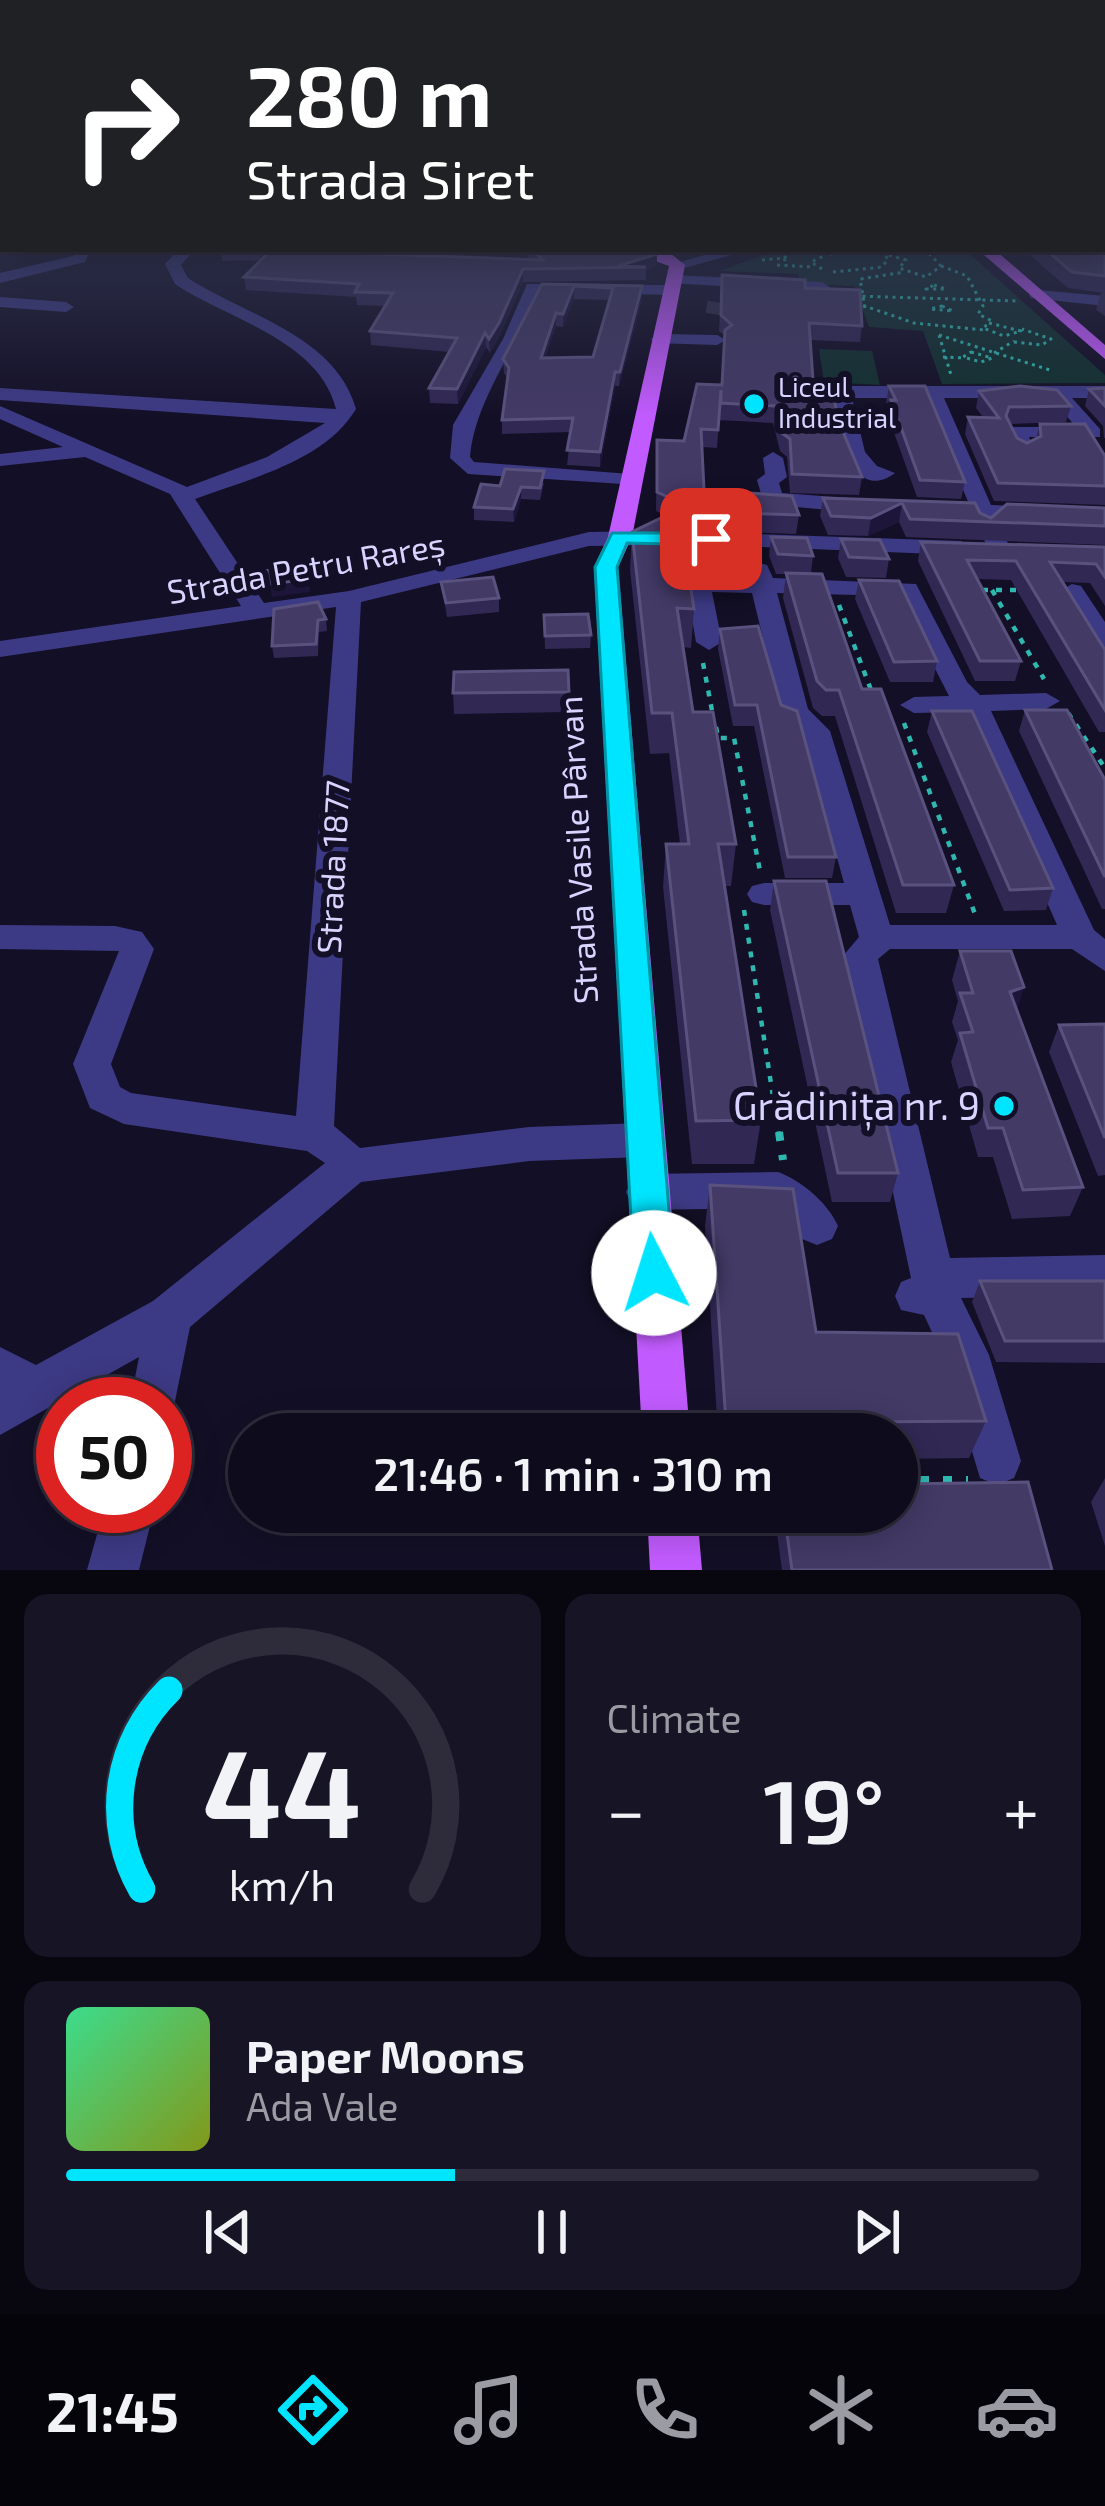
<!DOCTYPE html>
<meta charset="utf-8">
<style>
body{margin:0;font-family:"Exo 2",sans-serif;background:#171425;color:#f1f3f6;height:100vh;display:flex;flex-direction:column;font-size:45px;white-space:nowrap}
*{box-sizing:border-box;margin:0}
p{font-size:39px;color:#9b9ba3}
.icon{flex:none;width:66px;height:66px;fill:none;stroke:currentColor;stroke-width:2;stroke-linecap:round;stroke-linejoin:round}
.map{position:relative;height:1570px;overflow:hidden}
.panel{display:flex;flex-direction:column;gap:24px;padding:24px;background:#08060f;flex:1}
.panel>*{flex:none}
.top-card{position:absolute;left:0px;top:0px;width:1107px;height:252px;box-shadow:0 6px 30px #0003,0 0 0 3px #2e2b3b;background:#202124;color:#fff;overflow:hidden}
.speed{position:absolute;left:36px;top:1377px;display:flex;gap:24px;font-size:60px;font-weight:700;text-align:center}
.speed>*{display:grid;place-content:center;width:156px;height:156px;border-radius:50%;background:#0e0b1c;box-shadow:0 6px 30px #0003,0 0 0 3px #2e2b3b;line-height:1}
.speed .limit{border:18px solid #d22;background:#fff;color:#111}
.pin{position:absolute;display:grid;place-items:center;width:102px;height:102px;color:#fff;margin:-51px;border-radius:24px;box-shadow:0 6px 18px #0006}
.me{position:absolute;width:132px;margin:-66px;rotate:355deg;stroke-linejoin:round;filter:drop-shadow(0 0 9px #0008)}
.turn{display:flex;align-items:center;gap:42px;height:252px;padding:0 48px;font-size:54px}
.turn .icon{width:156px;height:156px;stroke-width:2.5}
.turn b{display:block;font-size:84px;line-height:102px}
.big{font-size:90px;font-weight:600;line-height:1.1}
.panel .card{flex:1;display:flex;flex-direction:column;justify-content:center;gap:18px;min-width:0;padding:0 42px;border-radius:24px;background:#171425}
.panel .dial{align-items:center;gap:0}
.dial svg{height:312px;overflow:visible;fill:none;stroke:#2e2b3b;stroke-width:7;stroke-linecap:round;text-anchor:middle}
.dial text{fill:#f1f3f6;stroke:none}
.song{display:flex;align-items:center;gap:36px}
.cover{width:144px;height:144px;border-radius:18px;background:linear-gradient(135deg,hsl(150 70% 55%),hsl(70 70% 35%))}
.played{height:12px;border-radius:6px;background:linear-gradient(90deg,#00e5ff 40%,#2e2b3b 40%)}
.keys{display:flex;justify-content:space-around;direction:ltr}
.heat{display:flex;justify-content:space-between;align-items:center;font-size:66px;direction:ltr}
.panel .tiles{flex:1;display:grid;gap:24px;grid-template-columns:1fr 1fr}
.card:last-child{grid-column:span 2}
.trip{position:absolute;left:228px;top:1413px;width:690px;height:120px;border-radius:60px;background:#0e0b1c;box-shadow:0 6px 30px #0003,0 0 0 3px #2e2b3b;font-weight:600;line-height:120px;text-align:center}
.tab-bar{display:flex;height:192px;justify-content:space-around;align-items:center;background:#06040b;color:#9b9ba3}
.tab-bar .icon{width:84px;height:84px}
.tab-bar .selected{color:#00e5ff}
.tab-bar b{font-size:54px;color:#f1f3f6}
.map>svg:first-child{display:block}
</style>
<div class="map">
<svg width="1105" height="1570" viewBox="0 0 1105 1570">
<rect width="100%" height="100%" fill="#130f26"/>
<path fill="#12302f" d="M779,249h185l141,126v8l-163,1 -19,-53 -54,-4 -15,-41 -55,-2 -1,-10 -78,-3z
M819,349l53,2 8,34 -56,-3z"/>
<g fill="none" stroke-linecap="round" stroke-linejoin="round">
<path stroke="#312d47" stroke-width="15" stroke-dasharray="15 8" stroke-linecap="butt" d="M713,314l2,-12"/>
<path stroke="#2fb8b0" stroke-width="3" stroke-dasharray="3 4.5" stroke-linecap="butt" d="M827,250l6,4 -14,-1z
M889,255l17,5 -7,8 27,9 15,-11 -16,-17
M784,258l14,-9
M762,260l22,-2 2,5
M777,265l36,2
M941,266l26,10 16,30 -5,8 16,8
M822,269l-11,-7 15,-7
M833,272l49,-5 6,-8 -9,-10
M934,285l12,4h-20z
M855,296l163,5
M856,303l58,20 70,7
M942,306l11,5 -23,-2z
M865,308l-5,-29 45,-7
M989,323l32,8 -17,5 -21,-8z
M939,335l114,36
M939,335l12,40
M1014,342l28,3 9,-6 -29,-10
M971,352l21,6 -11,4 -18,-5z
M994,353l20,-12
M943,357l22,1"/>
<path stroke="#2fb8b0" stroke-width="4.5" stroke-dasharray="6 8" stroke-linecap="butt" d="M982,590h37
M992,590l52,89
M839,605l32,85
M703,663l10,53
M1068,713l37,55
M904,723l71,191
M716,727l2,11h16l26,133
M744,910l35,225"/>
<path stroke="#2fb8b0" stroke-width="8" stroke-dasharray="9 14" stroke-linecap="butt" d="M779,1132l4,28
M897,1480h71"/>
<path fill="#3d3a85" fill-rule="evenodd" d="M75,249h16l-6,13 -85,21v-10l73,-17z
M179,249h16l-14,16 7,13c58,38 147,57 168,131 -31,52 -105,69 -161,90l69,104 85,-12 240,-59 60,-1 12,7 -12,7 -60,1 -228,56 -27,524 26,22 169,-21 114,-4 14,5 6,12 -6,12 -14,5 -114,4 -168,21 -171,145 -19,94 -6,2v-19h-35l9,-47 -139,78v-88l36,18 117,-64 172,-138 -18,-12 -183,-27 -34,-16 -17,-44 46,-113 -119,-2v-24l115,1 27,6 12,17 -43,115 9,23 11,6 165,23 40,-509 -336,50v-16l241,-35 -71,-112 -85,-37 -85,9v-12l63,-7 -63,-28v-13l187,81 80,-30 58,-34 -325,-23v-12l336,21c-17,-69 -107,-89 -161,-125l-10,-20z
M726,249h27l-76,21 -8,-5z
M674,275l148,7 8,5 -8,5 -154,-9 -2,-3z
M527,284l144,1 8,5 -8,5 -132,-3c-21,55 -64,107 -69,165l4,5 156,12 11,6 -3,5 -170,-11 -18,-16 3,-33 50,-86z
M1037,290l68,6v10l-74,-8 -2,-3z
M0,297l66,5 8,5 -8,5 -66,-5z
M660,334l57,1 9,5 -9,5 -63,-2 -3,-4z
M841,386h264v12h-33l28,31v8h-71l5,13 -10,6 -7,-2 -11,-23 3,-4h67l-25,-29h-107l47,107 114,4v14l-108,-4 14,31 -4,5h-16l-17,-37 -35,-1 -11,-7 11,-7 30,1 -44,-106h-73l13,54 12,14 18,7c-46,34 -58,-52 -64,-81z
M773,452l10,6 4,19 -8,6 3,10 79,6 11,7 -11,7 -97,-9 -7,-24 8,-6 -2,-16z
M697,532l264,9 12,7 -12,7 -272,-11v-10z
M759,563l8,2 6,13 143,6 51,98 13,13 66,-2 14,8 -14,8 -55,2 103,219 11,9v32l-33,-22h-182l-12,10 72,299 155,-3v40l-144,3 28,57 32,106 -7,17 -17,7 -17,-7 -36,-120 -20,-43 -23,-5 -6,-14 6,-14 10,-4 -68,-322 16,-19 -9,-32h-86l-12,-3 -5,-8 5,-8 12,-3h80l-41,-149 -22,-22 -29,-119 -40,-1 10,50 -13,8 -13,-8 -10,-58 3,-5 60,-1 -2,-8zM777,593l121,3 51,100 -35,1 -14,8 14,8 49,-1 94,213h-167l-60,-194 -22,-22z
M1072,584l9,2 24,36v28l-9,-2 -36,-57z
M778,1172c24,9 50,31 60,54l-6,13 -15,6 -15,-6 -33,-31 -122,2 -15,-5 -6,-13 6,-13 15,-5z
M105,1506h50l-16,64h-52z"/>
<path fill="#c25bff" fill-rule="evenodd" d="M622,249l48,4 15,12 -53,272 -14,30 72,867h-48l-48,-867 14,-30 61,-271z
M977,249h17l111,96v14z
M647,1512h50l5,58h-52z"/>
</g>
<path fill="#312854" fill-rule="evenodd" d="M221,249h40l-1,11 -38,1z
M520,249h79l58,5v12l-11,4v10l-123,2 -24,55 -9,16 -4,-6 -28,57 -28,-1 -1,-15 21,-36 -79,-7 -1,-14 15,-25 -28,-1 -1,-8 -110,-7 -2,-13 76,-25 210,7z
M1023,249h74l8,6v38l-37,-5z
M722,275l83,13 57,38 -2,16 -50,-2 3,40 25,40 24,57 -3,18 -69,-2 -3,-36 -7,-6 -7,-28 -54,-3 1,-13 -3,41 -15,-1 2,43 95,25 -3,19 -57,-2 -3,39h-48l6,38 -3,39 -8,-1 10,65 43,132 -5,42h-6l36,234 -7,44h-62l-29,-277 3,-43h14l-11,-91 -19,1 -20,-184 2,-38 34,-16 -10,-5 1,-71 27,1 37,-56 4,-49 -6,-5z
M542,284l100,2v13l-23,87h-4l-15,81 -33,-2 4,-33 -69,2v-14l6,-41 -4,-6 -1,-14zM574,299l35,1 -16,57 -48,1 11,-32 7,1z
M1101,293h4v23l-9,-6z
M889,386l76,96 -4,17 -44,-2 -29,-81 2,-8 -4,-5z
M1105,388v50h-1l-1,-12 -18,-20 4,-17z
M979,391l92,15 -5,16 -56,2 7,14 10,5 9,-5 4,-14 65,32v49l-111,-4 -29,-67 3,-17h15l-7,-9z
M544,483l-4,17 -19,-1 -7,23 -40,-2v-13l26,-21z
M823,498l152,5 5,10 11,5 114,-10v37l-199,-8 -7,-15 -31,14 -40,-1 -8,-19z
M771,537l42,19 -2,17 51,116 92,196 -8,28h-50l-61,-197h-13l-9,-8 -30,-110 3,-24h-10l-7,-18z
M841,539l48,20 -3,19 -40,-1 -8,-19z
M921,542l184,5v59l-15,-23 -28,-1 43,68v82h-6l-88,-152 -34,-1 44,82 -6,20h-40l-57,-120z
M859,580l78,81 -4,21h-43l-35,-83z
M441,582l58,16v14l-52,5z
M274,609l52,10 1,12 -8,1 -1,24 -44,2 -2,-12z
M544,615l47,20 -1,13 -45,1z
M720,629l61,76 55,152 -4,21h-47l-31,-152h-21l-15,-77z
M569,692v20l-115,2 -1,-21z
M1025,710l80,70v129h-3l-83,-178z
M932,711l121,177 -7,22 -42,1 -77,-179z
M774,881l124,292 -8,29h-58l-62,-292z
M960,951l64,36 -8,23 67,177 -13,29 -58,3 -19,-62h-15l-27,-95 7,-22 -6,-18 6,-21 -6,-21z
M1105,1024v151l-7,1 -49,-124 10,-27z
M710,1185l106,147 170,89 -17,37 -72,1v-25h-179l-13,-208z
M980,1281h125v82l-109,-1 -24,-60z
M1105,1478v68l-14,-44z
M774,1512h123l155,58h-270z"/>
<path fill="#1d163a" d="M657,254v12l-11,4v-3l-28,-1z
M523,269v13l-24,55 -9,16 -1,-14z
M574,286v13l-11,28v-13z
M642,286v13l-23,87 1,-14z
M556,313v13l-15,46v-14z
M485,333l1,14 -28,57 -1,-15z
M615,372v14l-15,81v-15z
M521,487v12l-7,23 -1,-13z
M902,503l-3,19 -31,14 3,-18z
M308,579l2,13 -38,5 -2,-13z
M1024,987l-9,29 -5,-24z"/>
<path fill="#433a66" stroke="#5a527e" stroke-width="3" fill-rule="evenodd" d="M221,249h38v2l-39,2z
M272,249h47l1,3 223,8 -11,-11h68l57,5 -39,12 28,1 -123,2 -24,54 -10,16 -4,-6 -28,56 -28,-1 28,-50 -87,-7 23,-38 -38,-1 4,-8 -115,-7z
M1045,249h52l8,6v21l-33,-4z
M722,275l83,5v8l55,2 2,36 -53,-3 4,57 18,1 7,39 24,57 -70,-3 -2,-35 -8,-6 -7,-27 -54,-3v-13l-3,40 -17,-1 3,61 88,6 7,19 -98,-3 -44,-20v-52l27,1 13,-57 25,1 3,-55 7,-5 -11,-10z
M542,284l100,2 -22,86h-5l-15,80 -33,-2 6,-32 -71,2 7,-52 -6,-9zM574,286l39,2 -20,69 -52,1 15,-45 7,1z
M889,386h36l40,96 -45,-2 -29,-80h5z
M1020,386l37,4 14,16 -62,1 -3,9 11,22 10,5 14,-7 -1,-12h45l20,32v30l-107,-3 -30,-66 31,1 -20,-27z
M1105,388v18l-16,-17z
M505,469l39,2 -4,17 -19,-1 -8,22 -39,-2 7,-23 19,2z
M823,498l152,5 5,10 11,5 16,-14 98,4v18l-195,-7 -8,-16 -31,15 -40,-2z
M665,516l70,2 4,16 -57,-1 12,76 -17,-1 16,104h20l23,132h-18l43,276 -65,1 -30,-277h23l-17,-131h-20l-20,-181z
M771,537l36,1 6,18 -35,-2z
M841,539l39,1 9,19 -40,-2z
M921,542l184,5v30l-9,-13 -46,-2 55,88v60l-89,-149 -49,-1 54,101h-41z
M302,564l6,15 -38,5 -5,-13z
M786,573l36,1 40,115h19l73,196h-51l-64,-195h-13l-9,-9z
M493,577l6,21 -53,5 -5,-21z
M859,580l40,1 38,80 -43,1z
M318,602l8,17 -8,1 -2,24 -44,2 2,-37z
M588,614l3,21 -46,1 -1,-21z
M758,626l23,79 16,6 39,146h-48l-31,-152h-22l-15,-76z
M568,670l1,22 -116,1 1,-21z
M1025,710h42l38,70v97z
M932,711h40l81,177 -43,2z
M774,881h52l72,292h-60z
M960,951h51l13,36 -14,5 73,195 -60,3 -20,-62h-15l-28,-95 13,-1 -13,-39h13z
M1105,1024v114l-46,-113z
M710,1185l83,4 23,143 142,2 28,87 -260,2z
M980,1281h125v60h-100z
M1028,1482l24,88h-260l-8,-58h113v-28z"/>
<linearGradient id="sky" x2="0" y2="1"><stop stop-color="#0a0815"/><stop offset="0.47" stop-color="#333752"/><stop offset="1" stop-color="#333752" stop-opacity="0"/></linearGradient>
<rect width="1105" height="418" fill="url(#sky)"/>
<path fill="#00e5ff" stroke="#0095a6" stroke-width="3" d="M612,533h99l10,6 -10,6 -84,-2 -10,24 57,706 -6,13 -14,5 -14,-5 -6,-13 -39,-706z"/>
<g fill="#00e5ff" stroke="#130f26" stroke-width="4.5">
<circle cx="754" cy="404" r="12"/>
<circle cx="1004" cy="1106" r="12"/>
</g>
<g text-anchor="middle" stroke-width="12" stroke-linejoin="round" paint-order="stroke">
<g font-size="27" fill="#d9d4ff" stroke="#130f26" text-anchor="start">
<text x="778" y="397">Liceul<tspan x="778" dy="31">Industrial</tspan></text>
</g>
<g font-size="33" fill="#d9d4ff" stroke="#130f26">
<text transform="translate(306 568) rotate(-10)" y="12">Strada Petru Rareș</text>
<text transform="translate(578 850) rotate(-93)" y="12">Strada Vasile Pârvan</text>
<text transform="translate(333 867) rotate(-87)" y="12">Strada 1877</text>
</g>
<g font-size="39" fill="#d9d4ff" stroke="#130f26" text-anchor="end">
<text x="980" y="1120">Grădinița nr. 9</text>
</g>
</g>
</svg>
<div class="speed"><div class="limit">50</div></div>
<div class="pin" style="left:711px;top:539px;background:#d93025"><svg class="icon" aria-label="arrive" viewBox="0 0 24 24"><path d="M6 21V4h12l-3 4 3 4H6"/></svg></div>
<svg class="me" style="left:654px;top:1273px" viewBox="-20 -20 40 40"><circle r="19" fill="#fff"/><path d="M0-13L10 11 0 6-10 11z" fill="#00e5ff"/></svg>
<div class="trip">21:46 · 1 min · 310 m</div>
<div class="top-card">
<div class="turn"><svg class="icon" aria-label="right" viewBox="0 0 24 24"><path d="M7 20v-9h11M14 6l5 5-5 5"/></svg><div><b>280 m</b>Strada Siret</div></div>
</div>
</div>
<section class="panel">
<div class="tiles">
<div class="card dial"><svg viewBox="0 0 100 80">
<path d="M14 69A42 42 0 1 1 86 69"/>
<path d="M14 69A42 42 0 0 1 21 18" stroke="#00e5ff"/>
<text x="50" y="56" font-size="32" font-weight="700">44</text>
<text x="50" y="72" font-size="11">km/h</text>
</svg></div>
<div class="card"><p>Climate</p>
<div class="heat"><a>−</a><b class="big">19°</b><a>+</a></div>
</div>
<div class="card">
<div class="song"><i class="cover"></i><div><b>Paper Moons</b><p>Ada Vale</p></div></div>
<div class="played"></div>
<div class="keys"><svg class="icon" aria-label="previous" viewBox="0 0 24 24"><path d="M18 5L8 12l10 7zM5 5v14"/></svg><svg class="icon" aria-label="pause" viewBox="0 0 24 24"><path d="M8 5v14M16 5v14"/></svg><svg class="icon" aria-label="next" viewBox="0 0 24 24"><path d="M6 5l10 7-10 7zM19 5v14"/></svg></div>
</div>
</div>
</section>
<nav class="tab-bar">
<b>21:45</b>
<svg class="icon selected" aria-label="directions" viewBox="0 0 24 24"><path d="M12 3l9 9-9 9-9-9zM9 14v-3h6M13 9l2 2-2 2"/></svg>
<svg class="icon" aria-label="music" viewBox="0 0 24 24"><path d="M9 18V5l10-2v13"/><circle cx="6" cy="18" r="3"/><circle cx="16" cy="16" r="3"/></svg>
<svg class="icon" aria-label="phone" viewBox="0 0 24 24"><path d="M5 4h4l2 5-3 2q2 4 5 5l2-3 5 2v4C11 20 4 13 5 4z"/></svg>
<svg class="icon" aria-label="climate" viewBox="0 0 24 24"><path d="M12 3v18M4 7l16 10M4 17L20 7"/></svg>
<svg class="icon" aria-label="car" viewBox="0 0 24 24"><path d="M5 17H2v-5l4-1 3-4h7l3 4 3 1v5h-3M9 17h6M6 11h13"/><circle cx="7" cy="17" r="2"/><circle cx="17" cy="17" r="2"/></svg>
</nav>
